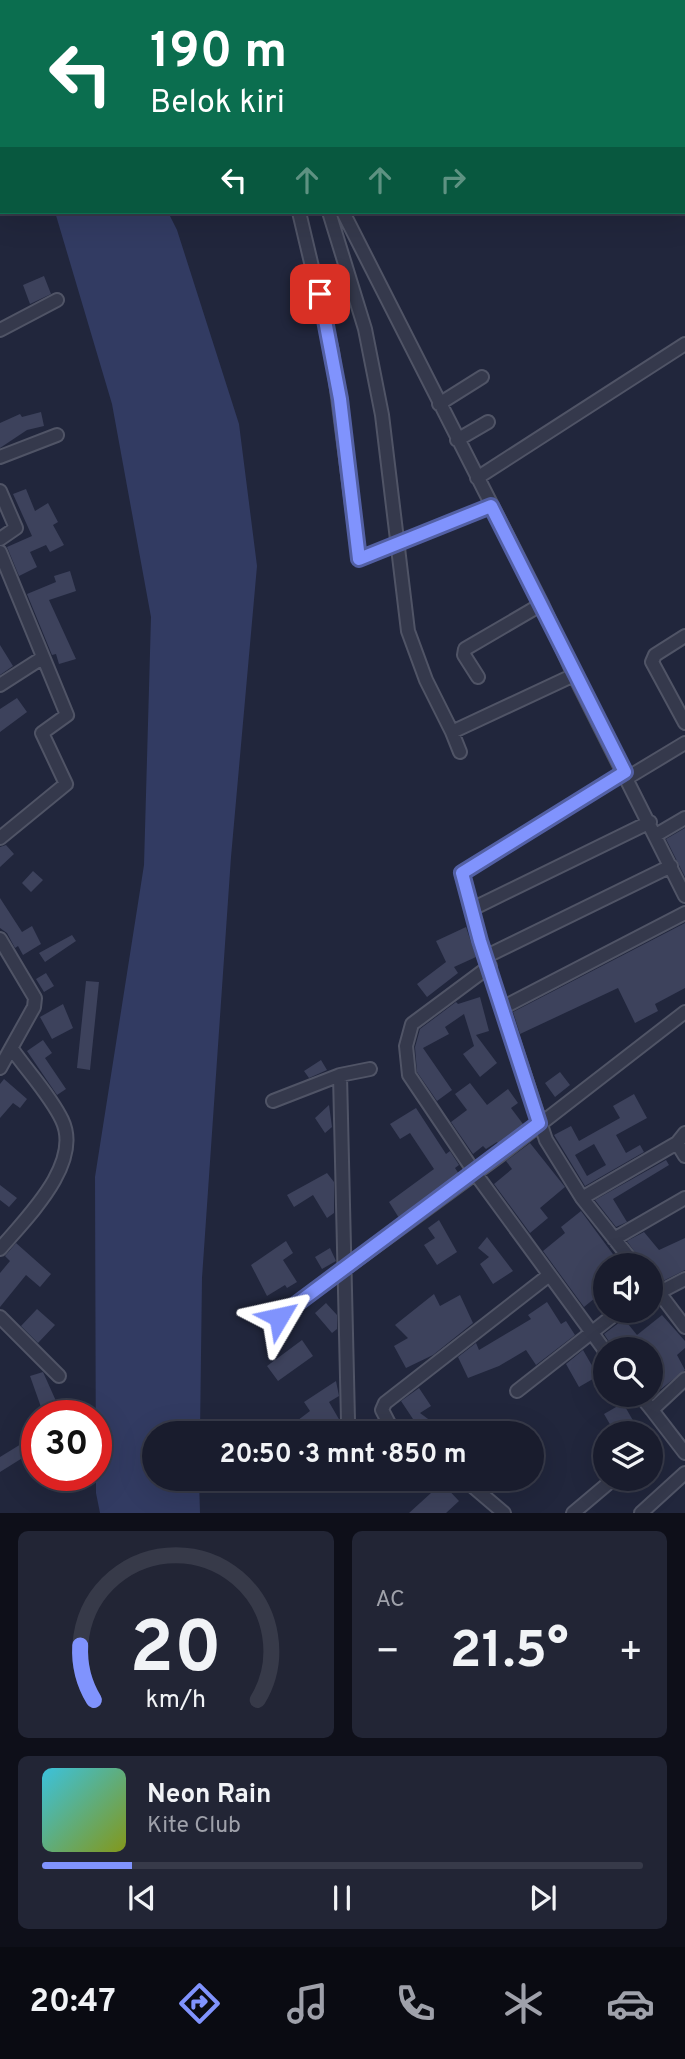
<!DOCTYPE html>
<html lang="id">
<meta charset="utf-8">
<style>
body{margin:0;font-family:Overpass,sans-serif;background:#222535;color:#f1f3f6;height:100vh;display:flex;flex-direction:column;font-size:26px;white-space:nowrap}
*{box-sizing:border-box;margin:0}
p{font-size:23px;color:#9fa1aa}
.icon{flex:none;width:38px;height:38px;fill:none;stroke:currentColor;stroke-width:2;stroke-linecap:round;stroke-linejoin:round}
.map{position:relative;height:1513px;overflow:hidden}
.side{display:flex;flex-direction:column;gap:18px;padding:18px;background:#0e0f19;flex:1}
.side>*{flex:none}
.hud{position:absolute;left:0px;top:0px;width:686px;height:214px;box-shadow:0 7px 28px #0002,0 0 0 2px #373a49;background:#0b6e4f;color:#fff;overflow:hidden}
.fabs{position:absolute;left:593px;top:1253px;display:grid;gap:14px}
.fabs a{display:grid;place-items:center;width:70px;height:70px;border-radius:50%;background:#191c2d;box-shadow:0 7px 28px #0002,0 0 0 2px #373a49;font-size:35px}
.speed{position:absolute;left:21px;top:1400px;display:flex;gap:14px;font-size:35px;font-weight:700;text-align:center}
.speed>*{display:grid;place-content:center;width:91px;height:91px;border-radius:50%;background:#191c2d;box-shadow:0 7px 28px #0002,0 0 0 2px #373a49;line-height:1}
.speed .limit{border:10px solid #d22;background:#fff;color:#111}
.pin{position:absolute;display:grid;place-items:center;width:60px;height:60px;color:#fff;margin:-30px;border-radius:14px;box-shadow:0 4px 10px #0006}
.me{position:absolute;width:77px;margin:-38px;rotate:54deg;stroke-linejoin:round;filter:drop-shadow(0 0 5px #0008)}
.turn{display:flex;align-items:center;gap:24px;height:147px;padding:0 35px;font-size:32px}
.turn .icon{width:91px;height:91px;stroke-width:2.5}
.turn b{display:block;font-size:49px;line-height:60px}
.lanes{display:flex;align-items:center;height:66px;padding:0 35px;background:#0003;justify-content:center;gap:35px;direction:ltr}
.lanes .off{opacity:.35}
.big{font-size:52px;font-weight:700;line-height:1.1}
.side .card{flex:1;display:flex;flex-direction:column;justify-content:center;gap:10px;min-width:0;padding:0 24px;border-radius:10px;background:#222535}
.side .dial{align-items:center;gap:0}
.dial svg{height:182px;overflow:visible;fill:none;stroke:#373a49;stroke-width:7;stroke-linecap:round;text-anchor:middle}
.dial text{fill:#f1f3f6;stroke:none}
.song{display:flex;align-items:center;gap:21px}
.cover{width:84px;height:84px;border-radius:10px;background:linear-gradient(135deg,hsl(190 70% 55%),hsl(70 70% 35%))}
.played{height:7px;border-radius:4px;background:linear-gradient(90deg,#8093fd 15%,#373a49 15%)}
.keys{display:flex;justify-content:space-around;direction:ltr}
.heat{display:flex;justify-content:space-between;align-items:center;font-size:38px;direction:ltr}
.side .tiles{flex:1;display:grid;gap:18px;grid-template-columns:1fr 1fr}
.card:last-child{grid-column:span 2}
.trip{position:absolute;left:142px;top:1421px;width:402px;height:70px;border-radius:35px;background:#191c2d;box-shadow:0 7px 28px #0002,0 0 0 2px #373a49;font-weight:700;line-height:70px;text-align:center}
.dock{display:flex;height:112px;justify-content:space-around;align-items:center;background:#0a0b12;color:#9fa1aa}
.dock .icon{width:49px;height:49px}
.dock .selected{color:#8093fd}
.dock b{font-size:32px;color:#f1f3f6}
.map>svg:first-child{display:block}
</style>
<div class="map">
<svg width="685" height="1513" viewBox="0 0 685 1513">
<rect width="100%" height="100%" fill="#21263c"/>
<path fill="#323b62" d="M0,0h106v2h-104v33z
M55,212h113l9,18 62,194 18,142 -26,291 -29,421 -2,155h-46v46h45l1,34h-100l-4,-20 -1,-316 49,-312 7,-248 -39,-213z"/>
<path fill="#3d425c" fill-rule="evenodd" d="M44,276l7,18 -21,10 -7,-19z
M41,412l3,14 -17,4 -27,18v-25l20,-9 2,3z
M26,489l9,22 13,-8 10,19 -5,3 11,20 -14,7 -4,-7 -16,7 7,15 -18,9 -12,-29 25,-11 -19,-42z
M70,571l6,20 -27,9 27,59 -17,5 -3,-10 -4,1 -25,-61 29,-12 -2,-6z
M0,645l13,21 -13,9z
M17,698l10,14 -27,20v-23z
M685,828v49l-19,-38z
M6,845l8,9 -14,13v-20z
M33,871l10,9 -12,12 -9,-9z
M0,898l22,34 10,-6 9,18 -18,11 -5,-9 -3,2 -8,-15 -7,-5z
M685,923v65l-30,16 3,7 -23,12 -17,-35 -98,46 -7,-22z
M466,927l10,30 -22,10 4,6 -31,24 -10,-13 29,-22 -10,-21z
M72,935l4,6 -31,21 -6,-9z
M46,973l8,13 -10,6 -8,-13z
M86,981l13,1 -9,88 -13,-2z
M480,997l9,34 -13,4 21,28 -17,14 -17,-23 11,-8 -10,-32 -19,13 4,7 -26,14 29,42 -15,11 -20,-29 -2,-25 5,-18 36,-27 2,2z
M63,1004l10,24 -21,11 -12,-22z
M43,1040l9,13 -7,5 21,31 -9,6 -30,-44z
M321,1060l6,10 -18,8 -5,-7z
M560,1072l10,13 -15,12 -10,-14z
M4,1079l23,20 -7,9 -7,-5 -13,15v-34z
M470,1083l17,22 21,-16 10,14 -7,5 12,16 -24,21 -2,-3 -11,7 -3,-3 -10,8 -22,-32 16,-12 -12,-16z
M634,1094l13,24 -31,17 10,18 14,-8 4,7 -59,34 -31,-51 17,-9 8,15 41,-23 -7,-12zM594,1144l12,21 -19,11 -12,-21z
M329,1105l3,22 -7,6 -10,-15z
M416,1108l30,46 4,-3 9,14 -4,3 4,6 -60,44 -10,-16 45,-33 -24,-36 -10,6 -10,-15z
M530,1143l35,44 -25,21 8,10 -18,15 -36,-49 18,-15 -6,-8z
M666,1160l3,5 -56,34 14,23 -11,5 -21,-27z
M327,1173l7,9v31l-7,5 -14,-23 -19,12 -7,-12z
M0,1185l17,13 -8,9 -9,-7z
M581,1211l40,54h-15v24l-22,18 -41,-56 22,-18 -4,-6z
M439,1220l18,32 -20,13 -13,-20 11,-7 -7,-10z
M644,1232l15,18 26,-12v32l-22,11 -5,-9 -7,1v-8h-7l-17,-24z
M487,1237l26,34 -20,13 -13,-20 9,-7 -11,-9z
M286,1241l7,12 -10,7 14,22 -10,6 -2,-3 -18,11 -16,-31z
M16,1243l35,31 -11,13 -14,-12 -26,32v-34l10,-12 -5,-5z
M330,1248l6,13 -14,8 -7,-12z
M434,1294l6,12 20,-11 13,28 -40,32 -27,13 -12,-22 14,-8 -13,-13z
M547,1302l14,22 5,-3 9,14 -39,30 -10,-15 -27,16 -31,12 -10,-21 18,-14 3,7 52,-31 -3,-4z
M326,1303l11,12v14l-5,4 -17,-20z
M37,1309l18,16 -17,18 -17,-17z
M662,1315l23,26v7l-8,7 8,15 -24,19 -10,-13v-27h-37l-10,-15 20,-15 13,16z
M302,1340l11,16 -35,25 -11,-15z
M583,1350l15,26 -19,11 -13,-23z
M43,1372l13,29 -15,6 -11,-31z
M336,1381l3,15 -10,6 18,31h-66l29,-22 -6,-9z
M419,1388l12,18 -11,7 27,20h-17l-15,-11 -14,-21z
M623,1403l12,21 -20,9 -11,-19z
M26,1441l6,11 -32,20v-15z
M442,1483l17,18 -13,12h-37z"/>
<g fill="none" stroke-linecap="round" stroke-linejoin="round">
<g stroke="#505466" stroke-width="16">
<path id="minor" d="M231,0l1,2
M201,2l3,-2
M288,2l3,-2
M424,2l2,-2
M501,2l2,-2
M299,212l33,139 27,208 132,-53
M329,212l36,117 17,86 26,216 18,49 26,52
M343,212l199,392 32,71 111,221
M0,330l57,-30
M439,404l43,-27
M457,440l31,-18
M0,457l57,-22
M477,478l208,-134
M0,491l16,37 -16,11
M0,552l67,163 -25,18 24,51 -66,54
M685,636l-30,19 -3,7 33,61
M478,677l-14,-22 1,-6 77,-45
M0,685l42,-27
M460,752l-8,-20 122,-57
M625,772l-163,101 18,68 66,199 36,58 53,67
M627,778l58,-35
M656,835l29,-17
M472,909l178,-87
M0,939l35,59 -1,9 -34,61
M487,956l184,-90
M490,966l-78,58 -6,22 3,29 66,98 131,179
M502,1008l183,-95
M273,1101l67,-26
M685,1133l-8,10 8,13
M582,1198l95,-55
M614,1239l71,-41
M0,1249c26,-31 83,-85 62,-129 -12,-25 -34,-48 -50,-71
M651,1282l34,45
M660,1292l25,-13
M0,1317l59,59
M279,1317l224,-164 182,-141
M685,1379l-33,31 33,43
M517,1391l102,-80
M640,1395l12,15
M348,1420l-8,-345 30,-6
M394,1433l-12,-23 3,-7 163,-127
M464,1479l40,34
M573,1513l38,-32
M641,1513l44,-40"/>
</g>
<use href="#minor" stroke="#35394c" stroke-width="12"/>
</g>
<g fill="none" stroke-linecap="round" stroke-linejoin="round">
<g stroke="#5360a4" stroke-width="18">
<path id="route" d="M279,1317l260,-194 -59,-182 -18,-68 163,-101 -134,-266 -132,53 -19,-160 -20,-105"/>
</g>
<use href="#route" stroke="#8093fd" stroke-width="12"/>
</g>
</svg>
<div class="fabs">
<a><svg class="icon" aria-label="sound" viewBox="0 0 24 24"><path d="M4 9h4l5-4v14l-5-4H4zM17 9q2 3 0 6"/></svg></a>
<a><svg class="icon" aria-label="search" viewBox="0 0 24 24"><circle cx="10" cy="10" r="6"/><path d="M15 15l6 6"/></svg></a>
<a><svg class="icon" aria-label="layers" viewBox="0 0 24 24"><path d="M12 4l9 5-9 5-9-5zM3 14l9 5 9-5"/></svg></a>
</div>
<div class="speed"><div class="limit">30</div></div>
<div class="pin" style="left:320px;top:294px;background:#d93025"><svg class="icon" aria-label="arrive" viewBox="0 0 24 24"><path d="M6 21V4h12l-3 4 3 4H6"/></svg></div>
<svg class="me" style="left:279px;top:1317px" viewBox="-20 -20 40 40"><path d="M0-17L14 15 0 8-14 15z" fill="#8093fd" stroke="#fff" stroke-width="4"/></svg>
<div class="trip">20:50 · 3 mnt · 850 m</div>
<div class="hud">
<div class="turn"><svg class="icon" aria-label="left" viewBox="0 0 24 24"><path d="M17 20v-9H6M10 6l-5 5 5 5"/></svg><div><b>190 m</b>Belok kiri</div></div>
<div class="lanes"><svg class="icon" aria-label="left" viewBox="0 0 24 24"><path d="M17 20v-9H6M10 6l-5 5 5 5"/></svg><svg class="icon off" aria-label="ahead" viewBox="0 0 24 24"><path d="M12 20V5M6 11l6-6 6 6"/></svg><svg class="icon off" aria-label="ahead" viewBox="0 0 24 24"><path d="M12 20V5M6 11l6-6 6 6"/></svg><svg class="icon off" aria-label="right" viewBox="0 0 24 24"><path d="M7 20v-9h11M14 6l5 5-5 5"/></svg></div>
</div>
</div>
<section class="side">
<div class="tiles">
<div class="card dial"><svg viewBox="0 0 100 80">
<path d="M14 69A42 42 0 1 1 86 69"/>
<path d="M14 69A42 42 0 0 1 8 45" stroke="#8093fd"/>
<text x="50" y="56" font-size="32" font-weight="700">20</text>
<text x="50" y="72" font-size="11">km/h</text>
</svg></div>
<div class="card"><p>AC</p>
<div class="heat"><a>−</a><b class="big">21.5°</b><a>+</a></div>
</div>
<div class="card">
<div class="song"><i class="cover"></i><div><b>Neon Rain</b><p>Kite Club</p></div></div>
<div class="played"></div>
<div class="keys"><svg class="icon" aria-label="previous" viewBox="0 0 24 24"><path d="M18 5L8 12l10 7zM5 5v14"/></svg><svg class="icon" aria-label="pause" viewBox="0 0 24 24"><path d="M8 5v14M16 5v14"/></svg><svg class="icon" aria-label="next" viewBox="0 0 24 24"><path d="M6 5l10 7-10 7zM19 5v14"/></svg></div>
</div>
</div>
</section>
<nav class="dock">
<b>20:47</b>
<svg class="icon selected" aria-label="directions" viewBox="0 0 24 24"><path d="M12 3l9 9-9 9-9-9zM9 14v-3h6M13 9l2 2-2 2"/></svg>
<svg class="icon" aria-label="music" viewBox="0 0 24 24"><path d="M9 18V5l10-2v13"/><circle cx="6" cy="18" r="3"/><circle cx="16" cy="16" r="3"/></svg>
<svg class="icon" aria-label="phone" viewBox="0 0 24 24"><path d="M5 4h4l2 5-3 2q2 4 5 5l2-3 5 2v4C11 20 4 13 5 4z"/></svg>
<svg class="icon" aria-label="climate" viewBox="0 0 24 24"><path d="M12 3v18M4 7l16 10M4 17L20 7"/></svg>
<svg class="icon" aria-label="car" viewBox="0 0 24 24"><path d="M5 17H2v-5l4-1 3-4h7l3 4 3 1v5h-3M9 17h6M6 11h13"/><circle cx="7" cy="17" r="2"/><circle cx="17" cy="17" r="2"/></svg>
</nav>
